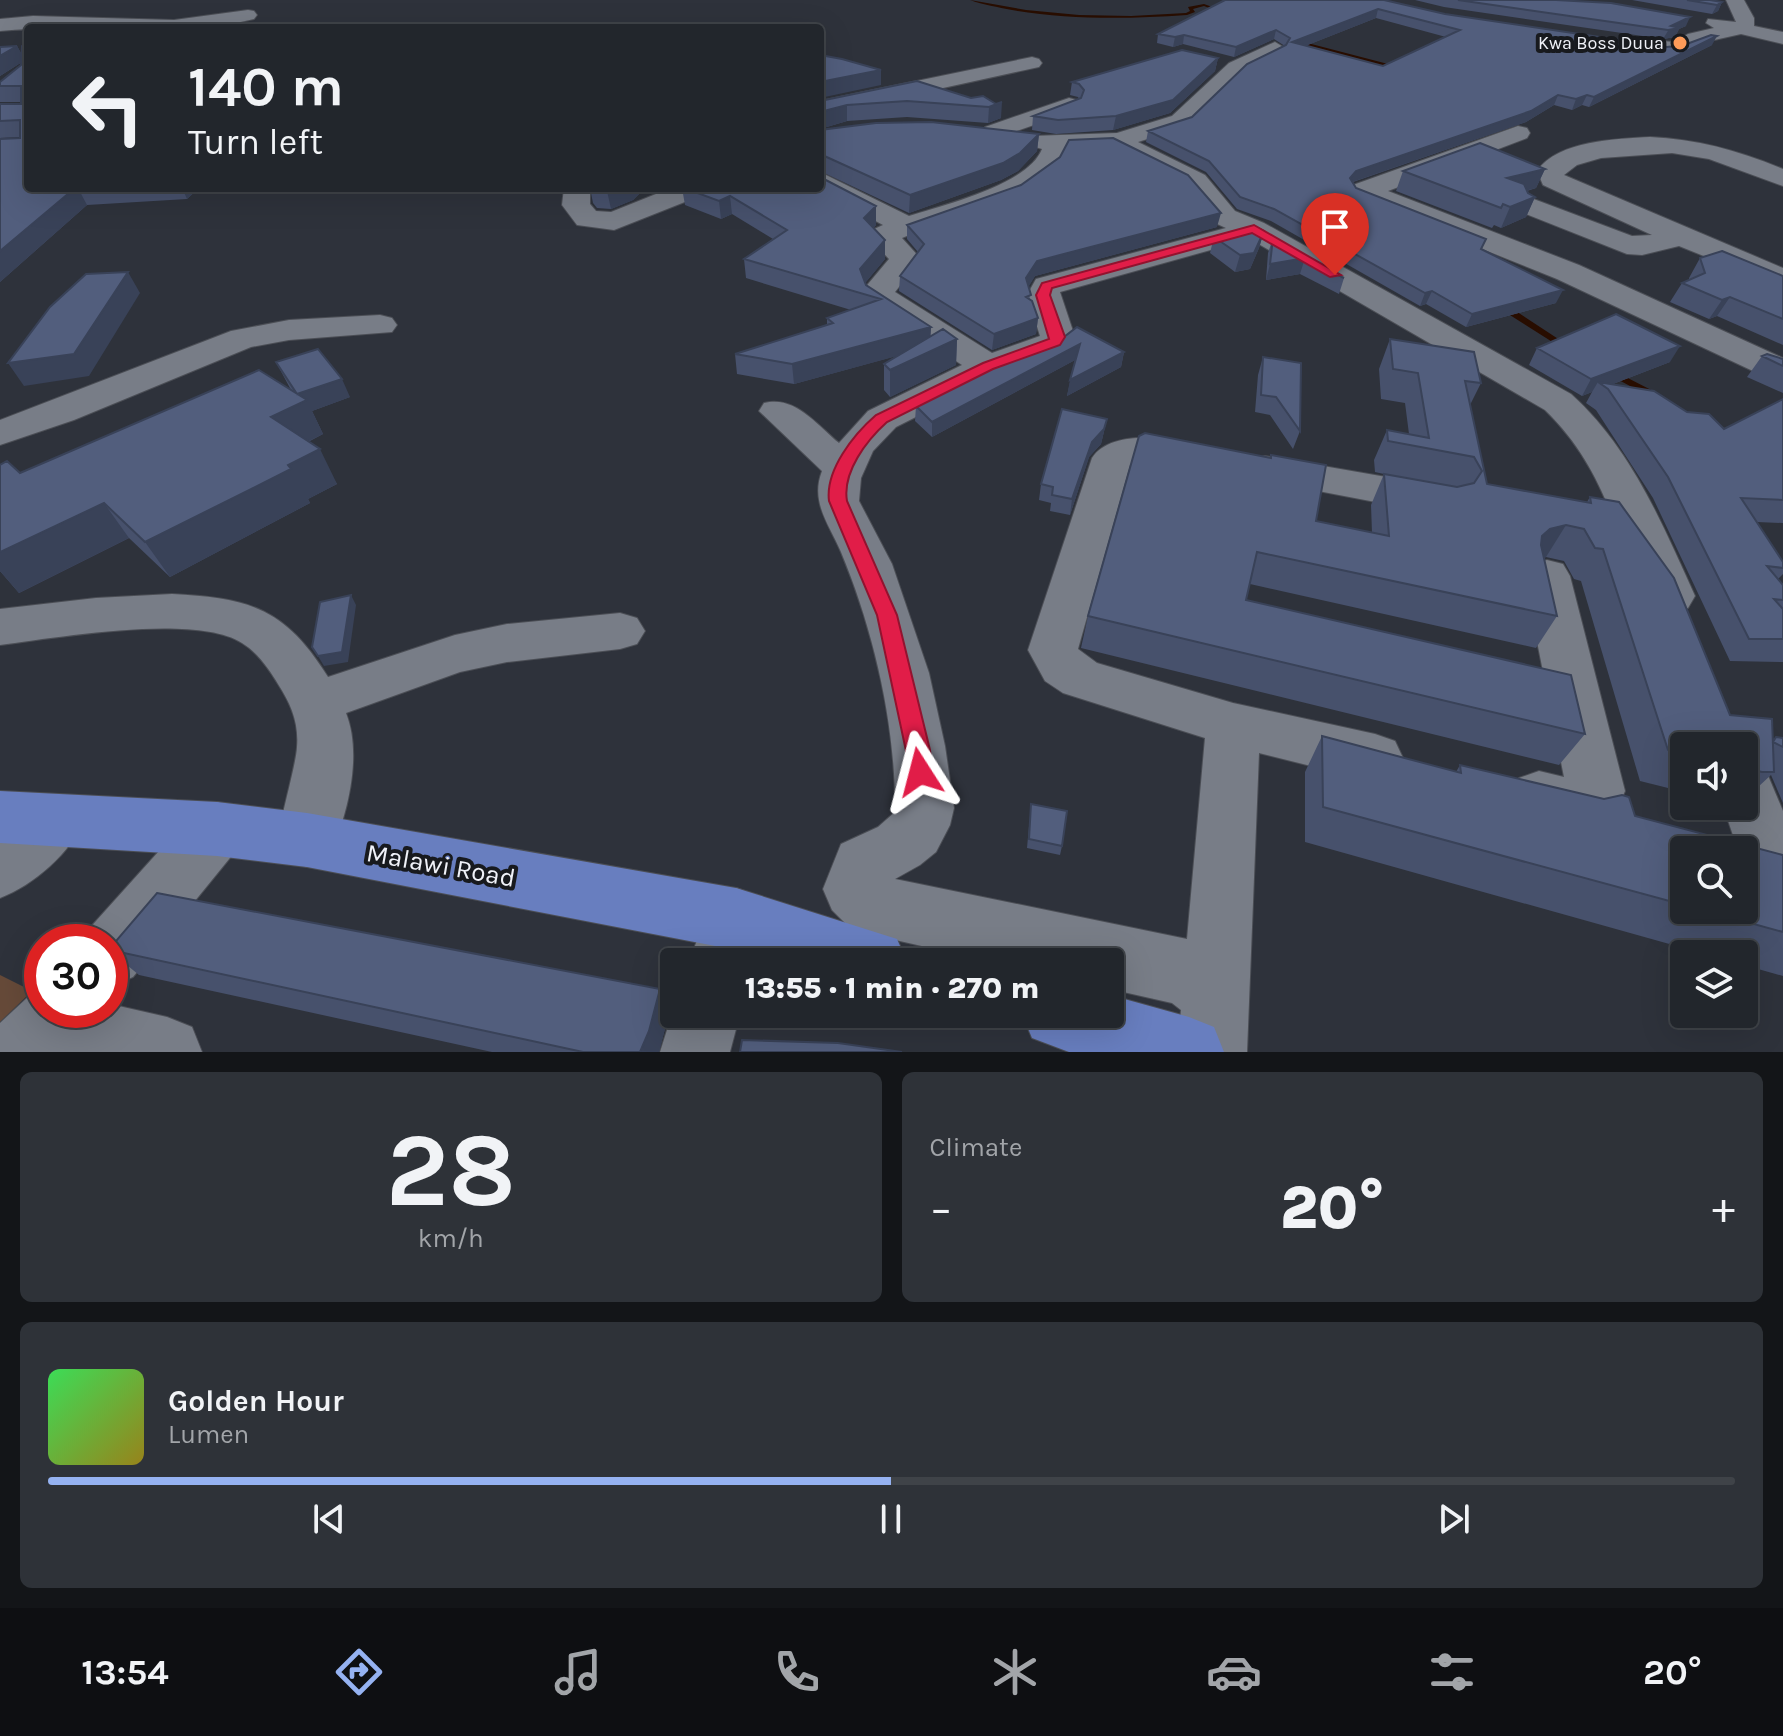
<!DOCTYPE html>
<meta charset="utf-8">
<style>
body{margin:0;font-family:Karla,sans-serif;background:#2e3238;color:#f1f3f6;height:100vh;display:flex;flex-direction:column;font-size:30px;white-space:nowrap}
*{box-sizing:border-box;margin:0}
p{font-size:26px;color:#a2a5a9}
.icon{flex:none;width:44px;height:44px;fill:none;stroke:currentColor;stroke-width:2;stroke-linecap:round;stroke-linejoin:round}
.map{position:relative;height:1052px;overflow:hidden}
.drawer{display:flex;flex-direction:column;gap:20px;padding:20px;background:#131518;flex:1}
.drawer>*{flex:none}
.top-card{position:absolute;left:24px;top:24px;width:800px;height:168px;border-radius:8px;box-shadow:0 8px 32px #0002,0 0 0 2px #3f4348;background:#22262c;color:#f1f3f6;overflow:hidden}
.controls{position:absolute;left:1670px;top:732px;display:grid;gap:16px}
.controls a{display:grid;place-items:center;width:88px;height:88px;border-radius:8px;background:#22262c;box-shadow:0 8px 32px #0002,0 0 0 2px #3f4348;font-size:40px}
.speed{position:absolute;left:24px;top:924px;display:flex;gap:16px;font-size:40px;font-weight:700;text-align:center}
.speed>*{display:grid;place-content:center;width:104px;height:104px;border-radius:50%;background:#22262c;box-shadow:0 8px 32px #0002,0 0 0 2px #3f4348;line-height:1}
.speed .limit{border:12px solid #d22;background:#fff;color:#111}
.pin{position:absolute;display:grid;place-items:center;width:68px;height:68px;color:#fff;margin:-82px -34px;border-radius:50% 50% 50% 0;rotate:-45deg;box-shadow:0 0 8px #0007}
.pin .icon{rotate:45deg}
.me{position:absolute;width:88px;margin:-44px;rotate:351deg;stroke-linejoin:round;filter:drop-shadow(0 0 6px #0008)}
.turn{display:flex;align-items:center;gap:28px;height:168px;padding:0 32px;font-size:36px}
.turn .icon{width:104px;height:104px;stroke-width:2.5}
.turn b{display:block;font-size:56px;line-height:68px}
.big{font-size:60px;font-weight:800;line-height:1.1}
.drawer .widget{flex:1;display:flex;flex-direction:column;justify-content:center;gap:12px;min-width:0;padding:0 28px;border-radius:12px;background:#2e3238}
.drawer .dial{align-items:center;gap:0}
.dial b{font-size:104px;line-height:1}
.song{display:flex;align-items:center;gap:24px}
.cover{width:96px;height:96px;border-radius:12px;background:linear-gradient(135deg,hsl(130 70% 55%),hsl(50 70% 35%))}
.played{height:8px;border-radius:4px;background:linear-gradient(90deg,#95b2f1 50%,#3f4348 50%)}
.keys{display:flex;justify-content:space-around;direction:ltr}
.heat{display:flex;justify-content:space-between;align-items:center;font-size:44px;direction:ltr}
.drawer .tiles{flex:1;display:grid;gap:20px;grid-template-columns:1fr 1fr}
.widget:last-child{grid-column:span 2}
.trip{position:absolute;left:660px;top:948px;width:464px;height:80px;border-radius:8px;background:#22262c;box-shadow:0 8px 32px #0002,0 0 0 2px #3f4348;font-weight:800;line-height:80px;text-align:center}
.tabs{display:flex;height:128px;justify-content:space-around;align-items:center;background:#0e0f12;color:#a2a5a9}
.tabs .icon{width:56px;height:56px}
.tabs .selected{color:#95b2f1}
.tabs b{font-size:36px;color:#f1f3f6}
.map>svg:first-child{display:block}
</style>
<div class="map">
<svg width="1783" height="1052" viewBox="0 0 1783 1052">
<rect width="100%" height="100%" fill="#2e323b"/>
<path fill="#664a39" d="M0,975l32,16 -32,31z"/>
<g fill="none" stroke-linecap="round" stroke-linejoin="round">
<path fill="#280d00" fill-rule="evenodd" d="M970,0l56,10 53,5 52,1 55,-3 4,-2 -2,-4 16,-3 22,8 -4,1 -18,-7 -11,3 2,3 -8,3c-59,4 -117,5 -175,-5 -14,-3 -29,-5 -42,-10z
M1296,40l92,24 12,8 -5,1 -11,-7 -90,-24z
M1502,306h6l64,42 -4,3 -3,-1 -63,-40z
M1614,371l45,23 2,2 -2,2h-6l-42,-22v-4z"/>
<g stroke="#4b4e55" stroke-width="2">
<path id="minor" d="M1726,0h18l10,18v8l29,6v12l-42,-10 -40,9 -24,11 -51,-4 -10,-6 10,-6 48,4 14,-8 26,-6 -8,-5 2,-4 28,3z
M248,10l6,1 3,4 -3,4c-82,20 -170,4 -254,12v-12l33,-3 141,4z
M1275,42l10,6 -3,4 -39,19 -55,55 -50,16 67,33 30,36 29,12 307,171c60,54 91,129 124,202l-7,12 -17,5 -17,-5c-41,-71 -45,-136 -109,-198l-295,-171 -190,53 15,45 -8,12 -66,25 -105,53 -23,24 -12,27 -2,23 33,63 37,109 16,73 9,62 -4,17 -14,27 -16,13 -25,14 292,60 18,-201 -142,-45 -18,-12 -17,-31 64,-192c21,-31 85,-19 116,-11l6,9 -6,9c-26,6 -52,-9 -78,0l-52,184 19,14 136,40 142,31 20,7 8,17 -8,17 -20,7 -116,-29 -12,299h-70l4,-42 -9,-7 -62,-14v-27h-118l-123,-28 -22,-9 -15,-15 -9,-21 18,-45 37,-17 17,-15c1,-86 -21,-181 -54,-260 -12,-28 -31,-50 -19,-81l-63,-60 5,-8c31,-8 52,21 75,40l29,-32 94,-46 -93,-62 -6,-13 26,-31 -22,-23 5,-6 11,-5 -68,-37h5v-16l89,44c34,-11 119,-31 133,-67l-10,-3 -3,-5 3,-5 85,-3 55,-17 57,-53zM1112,148l75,39 28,36 11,5 -190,51 -9,16 13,41 -48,17 -97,-61 26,-33 -19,-21c45,-19 147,-35 164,-87z
M1032,57l7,2 3,4 -3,4 -219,48v-14z
M1069,98l8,2 3,5 -3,5 -83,29 -9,-2 -3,-5 3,-5z
M1518,126l9,2 3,5 -3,5 -139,53 191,74 204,93v24l-13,-3 -213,-100 -204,-82 -4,-6 4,-6z
M1650,137c47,2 90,14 133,32v17l-74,-27 -37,-6 -71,5 -24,7 -13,10 219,93v20l-104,-42 -37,9 -15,-1 -106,-42 -4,-6 4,-6 10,-2 101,38 20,-1 -109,-50 -6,-14c21,-31 80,-32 113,-34z
M564,188h26v16l6,7 15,1 60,-24h37l-3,6 -91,36 -37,-5 -15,-20z
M380,315l12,3 5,7 -5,7 -103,8 -38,7 -177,73 -74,25v-25l231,-89 58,-11z
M1265,456l173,30 15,4 6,10 -6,10 -15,4 -188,-36 -6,-9 6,-9z
M1547,560l16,4 7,12 55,215 -13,30c-37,14 -57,6 -93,-7l-9,-18 9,-18 20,-7 25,6 -40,-201 7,-12z
M172,594c78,4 113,14 156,83l127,-42 52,-11 113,-11 17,5 8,13 -8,13 -17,5 -113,13 -47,10 -114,41c17,43 1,105 -18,146l-21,8 -21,-8c-3,-5 -6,-11 -8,-16 -2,-10 18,-76 19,-96 2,-24 -6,-43 -19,-63 -9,-15 -21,-32 -36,-41 -47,-30 -186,-5 -242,2v-36l96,-11z
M1744,758l20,8 19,45v68l-13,5 -21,-8 -5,-10v-16h-6l-15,-44h21z
M56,794l21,7 8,19c-15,33 -51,65 -85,78v-67l35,-30z
M217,802l21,8 9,19 -9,19 -105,129 -23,10v-45h-28l5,-11 109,-121z
M736,888l23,9 9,22 -13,43h-66l24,-65z
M42,984v26h68v-6l57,13 25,10 10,25h-202v-29z
M674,1008v6h66l-10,38h-70z"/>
</g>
<g stroke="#4b4e55" stroke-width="2">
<path id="major" d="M0,791l217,11 90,11 429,75 161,51 10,23h-134l-37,-12 -429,-83 -90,-11 -217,-13z
M1110,995l79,22 25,10 10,25h-155l-37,-14 -10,-24h88z"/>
</g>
<use href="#minor" fill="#787d87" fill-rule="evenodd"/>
<use href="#major" fill="#687ebf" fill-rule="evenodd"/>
</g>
<path fill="#47516c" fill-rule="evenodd" d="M1225,0l220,14 222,33 45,-2 -123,62 -7,-2 -10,5 -18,-5 -28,17 -173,60 3,6 126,62 74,53 -90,24 -40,-23 -6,2 -149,-85 -34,-12 -31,-37 -60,-30 2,-11 44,-14 93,-71 -11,-7 -40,18 -51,-13 -10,3 -16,-4 1,-9zM1376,18l70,19 -63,29 -78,-20z
M1415,0h141l130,26 -7,3 -4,8 -12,2 -219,-32z
M1632,0h78l12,2 -4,9 -6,3z
M28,45v143h171l-12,11 -100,6 -87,77v-143l20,-1v-1l-20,1v-34h21v-2h-21v-20l21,-17 1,-3 -22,14v-29l17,-1 5,9v-9z
M1218,58l-3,13 -45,42 -57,17 -57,4 -24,-4 1,-14 46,-17 -1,-2 -8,-2 2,-13z
M983,96l18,22 -13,5 -81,-6 -60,4 -27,8v-28l151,-3z
M820,130l219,4 -2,17 -19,20 -17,9 -92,33 -89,-42z
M1545,169l-9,19 -9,3 1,2 7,4 -9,20 -25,11 -7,-3 -2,3 -96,-37 7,-20z
M1021,185l196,42 -182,49 -7,11 2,13 8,18 -2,16 -44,16 -93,-59 1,-15 18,-24 -11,-13v-14z
M590,188h73l-13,5 -7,-3 -10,10 -22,9 -14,-1 -4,-5z
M682,188h138l56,37 -3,3 12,12v19l-20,24 1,2 65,42 -1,10 27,2 -1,26 -66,32 -6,-7v-26l12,-8 -102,28 -57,-10 -2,-20 92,-29v-7l24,-8 -105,-32 -2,-19 29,-20 -41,-25 -11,5 -36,-14z
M1264,231l-5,17 -9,21 -15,3 -25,-19 4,-16z
M1273,238l71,40 -5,16 -39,-20 -34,6 2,-27z
M1700,258l83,18v69l-66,-29 -8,3 -39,-17 12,-19 7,-3v-2z
M1390,339l91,44 -11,22 17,79 100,18 3,-5 140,218 43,24 3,-2 7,1v65l-12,-28 -27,25v-54h-60v46l-44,-11 -59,-200 -7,-2 -10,-18 -18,-4 -2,1 13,58 -21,32 -286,-64 -4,16 339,134 -26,31 -478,-117 7,-32 228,-95 56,12 -1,-28 13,-31 -9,-2 -1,-12 13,-30 22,4 -4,-31 -24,-4 -2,-30z
M1537,348l133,14 -57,22 74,28 37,17 59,-30v124l-26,-1 26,40v12l-5,5 5,6v77l-53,-1 -77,-163 -57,-88 -10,-7 6,-11 -10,4 -53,-31z
M1124,352l-3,15 -54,29 8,-36 -143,77 -17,-16 1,-15 88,-45z
M1762,356l21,3v34l-36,-16z
M1263,357l37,74 -7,18 -23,-34 -15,-3 3,-37z
M276,362l74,35 -38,14 11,23 -15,8 29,42 -29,15 2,4 -140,74 -41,-39 -110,55 -19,-22v-106l20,8 271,-83z
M1107,419l-6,25 -12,13 -19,58 -20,-4 1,-8 -12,-3 2,-16z
M1322,736l134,36 4,-7 175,51 148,39v121l-39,-11v-11h-39l-400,-112v-70zM1684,850l60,60h-60z
M1031,804l31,42 -2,9 -33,-7z
M110,948l559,65 -10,39h-167l-353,-77 -29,-24z"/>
<path fill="#394258" d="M1722,2l-4,9 -6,3 5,-9z
M1378,9l-2,9 -86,34 2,-10z
M1690,17l-4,9 -7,3 -4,8 -12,2 8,-13z
M1276,30l-2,9 -40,18 2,-10z
M1184,35l-1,9 -10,3 2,-10z
M1717,36l-5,9 -123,62 5,-10z
M17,46l8,14 -25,16v-20z
M1218,58l-3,13 -45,42 -57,17 3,-14z
M881,70v15l-61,13v-16z
M1558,95l-4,10 -28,17 -174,60 -2,-4 6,-7z
M1587,95l-5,10 -10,5 4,-11z
M1002,102l-1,16 -13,5 1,-16z
M847,105v16l-27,8v-17z
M1039,134l-2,17 -19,20 -17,9 -92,33 1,-18z
M1545,169l-9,19 -37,10 8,-20z
M75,188h3l9,17 -87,77v-31z
M182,188h17l-12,11z
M615,188h28v2l-10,10 -22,9 -4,-18z
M650,188h13l-13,5z
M730,196l2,18 -11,5 -2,-18z
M1535,197l-9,20 -25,11 9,-21z
M876,206v19l-12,11v-18z
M1221,213l-4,14 -182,49 -11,18 2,-16 11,-17z
M1264,231l-5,17 -9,21 -15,3 5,-17z
M885,240v19l-24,29 -1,-19z
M1305,258l-5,16 -34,6 4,-16z
M128,272l12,21 -51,83 -65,10 -16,-23z
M1563,290l-7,13 -90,24 6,-13z
M1432,291l-6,13 -6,2 5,-13z
M1730,297l-13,19 -8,3 13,-19z
M1038,318l-2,16 -44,16 2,-16z
M931,327l-1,20 -136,37 -2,-20z
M957,339l-1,26 -66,32v-27z
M1080,344l-3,15 -145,78v-15z
M1680,346l-10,16 -65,25 -7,-5 -6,10 -10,4 9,-17z
M1124,352l-3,15 -54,29 3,-16z
M342,379l8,18 -38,14 11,23 -34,17 -18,-34 26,-23z
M1107,419l-6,25 -12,13 -19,58 2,-16 20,-57z
M320,449l17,35 -29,15 2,4 -140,74 -25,-35z
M104,503l25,35 -110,55 -19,-22v-19z
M1566,525l-20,32 -16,4 12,-25 8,-7z
M351,595l5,10 -8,57 -24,4 -6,-10z
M660,989l9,24 -10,39h-19z"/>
<path fill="#525e7d" stroke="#394258" stroke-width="2" fill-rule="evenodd" d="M1225,0h159l61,14 222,33 17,-2 27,-10 6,1 -123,61 -7,-2 -11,4 -18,-4 -27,16 -175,60 -6,7 6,10 130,51 -5,10 82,41 -91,24 -40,-23 -7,2 -151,-84 -34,-12 -31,-36 -61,-30 44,-14 55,-53 39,-19 4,-7 -14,-8 -40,17 -52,-12 -9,2 -17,-3zM1378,9l82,21 -77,36 -91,-24z
M1458,0h98l55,3 79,14 -19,9 9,2 -12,2z
M1687,0h23l12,2 -5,3z
M28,45v143h47l-75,63v-112l20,-1v-18l-20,1v-17h21v-18h-21v-4l21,-17 1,-19z
M17,46l-17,10v-9z
M1182,50l36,8 -45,42 -57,16 -58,4 -25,-4 48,-18 3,-8 -5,-6 -7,-2z
M820,55l22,4 39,11 -61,12z
M917,81l54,17 12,-2 13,8 6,-2 -13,5 -82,-6 -60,4 -27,7v-11z
M931,122l108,12 -19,19 -17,10 -93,32 -90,-41v-24l56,-7z
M1113,138l75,37 33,38 -184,48 -11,17 5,17 -5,2 6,4 6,17 -44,16 -94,-58 24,-32 -17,-19 114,-40 39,-28 9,-17z
M1480,143l65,26 -38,9 17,6 4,9 7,4 -25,10 -7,-3 -2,4 -98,-37z
M820,177l56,29 -12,12 21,22 -25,29 6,16 65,42 -139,37 -57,-10 98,-31 -6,-5 54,-19 -137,-40 43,-29 -57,-34 -11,5 -35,-13h136z
M592,188h23l-8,3 -13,-1z
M1254,226l10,5 -10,22 -14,2 -26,-18z
M1273,238l71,40 -39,-20 -35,6z
M1722,251l61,25v43l-53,-22 -8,3 -40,-17 23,-10 -5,-15z
M128,272l-54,82 -66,9 42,-56 36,-33z
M1616,314l64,32 -89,33 -54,-31z
M1077,327l47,25 -54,28 10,-36 -148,78 -16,-16 88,-45 52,-18z
M943,329l14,10 -67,31 -6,-6z
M1390,339l84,13 7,31 -16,-2 22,103 104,19 -1,-6 29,5 55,76 56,137 42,4 2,53h-12l-18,-4v-22h-60v7l-16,-3 -65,-201 -8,-1 -11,-19 -18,-4 -16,4 -8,7 -1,9 16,71 -300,-64 -11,48 325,75 14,59 -497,-118 51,-180 6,-3 126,25v-3l55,10 -10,56 73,15 -5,-62 73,13 17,-4 8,-12 -8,-14 -86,-16 -1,-11 42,8 -11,-65 -25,-4z
M318,349l24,30 -45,15 -21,-32z
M1767,354l16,5v7l-21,-10z
M1263,357l38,6 -1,68 -24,-34 -15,-2z
M259,370l48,30 -36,17 49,32 -32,16 3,4 -146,73 -41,-39 -104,49v-87l7,-4 13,12z
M1598,382l56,9 33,21 22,2 15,15 59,-30v101l-42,-2 42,64v6l-16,-2 16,19v15l-9,-1 9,10v30h-34l-81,-162 -60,-88z
M1062,409l45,10 -3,10 -12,13 -20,57 -20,-4 1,-8 -12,-3z
M351,595l-9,57 -24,4 -6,-9 8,-45z
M1322,736l139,37 -1,-8 144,34 18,-4 7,2 6,19 148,39v77l-80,-22h41v-60h-60v55l-361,-98z
M1776,737l7,1v9l-10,-5z
M1031,804l36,7 -5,35 -33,-7z
M157,893l503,96 -11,42 -9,21h-57l-473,-102v-2z
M742,1040l96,3 64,9h-162z"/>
<path fill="#e11d48" stroke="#92132f" stroke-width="2" d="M1254,225l87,50 -11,2 -78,-44 -200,55 -2,7 15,42 -5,8 -67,24 -106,53c-20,18 -45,50 -40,79l50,114 33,135 2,22 -3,7 -9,3 -8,-3 -35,-164 -48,-114c-4,-31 25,-67 47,-86l107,-52 66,-24 -13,-44 6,-12z"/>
<circle fill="#fe9b59" stroke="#181a1e" stroke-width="3" cx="1680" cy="43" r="8"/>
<g text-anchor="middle" stroke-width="8" stroke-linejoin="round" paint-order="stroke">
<g font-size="18" fill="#f0f2f8" stroke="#181a1e" text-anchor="end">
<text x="1664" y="49">Kwa Boss Duua</text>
</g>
<g font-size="26" fill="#f0f2f8" stroke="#181a1e">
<text transform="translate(441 865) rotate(10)" y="9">Malawi Road</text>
</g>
</g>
</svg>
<div class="controls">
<a><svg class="icon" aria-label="sound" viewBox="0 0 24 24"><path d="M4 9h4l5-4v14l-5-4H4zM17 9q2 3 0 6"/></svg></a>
<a><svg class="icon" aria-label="search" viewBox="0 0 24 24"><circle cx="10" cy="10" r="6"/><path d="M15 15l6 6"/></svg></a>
<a><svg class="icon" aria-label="layers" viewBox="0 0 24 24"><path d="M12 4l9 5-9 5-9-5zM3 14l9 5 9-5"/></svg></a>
</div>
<div class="speed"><div class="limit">30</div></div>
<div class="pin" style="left:1335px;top:275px;background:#d93025"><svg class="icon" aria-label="arrive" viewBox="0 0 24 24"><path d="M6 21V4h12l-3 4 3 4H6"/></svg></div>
<svg class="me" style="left:920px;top:772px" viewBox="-20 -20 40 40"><path d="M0-17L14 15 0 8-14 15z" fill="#e11d48" stroke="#fff" stroke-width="4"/></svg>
<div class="trip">13:55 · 1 min · 270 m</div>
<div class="top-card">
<div class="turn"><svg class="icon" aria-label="left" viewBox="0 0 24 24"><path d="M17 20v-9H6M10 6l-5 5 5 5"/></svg><div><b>140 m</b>Turn left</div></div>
</div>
</div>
<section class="drawer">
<div class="tiles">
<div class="widget dial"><b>28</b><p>km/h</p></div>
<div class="widget"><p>Climate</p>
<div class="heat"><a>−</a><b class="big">20°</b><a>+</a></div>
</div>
<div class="widget">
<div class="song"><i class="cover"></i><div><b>Golden Hour</b><p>Lumen</p></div></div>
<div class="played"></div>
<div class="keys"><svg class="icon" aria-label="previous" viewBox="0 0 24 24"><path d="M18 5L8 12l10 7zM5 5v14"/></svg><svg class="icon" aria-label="pause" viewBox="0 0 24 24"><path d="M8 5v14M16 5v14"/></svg><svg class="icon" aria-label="next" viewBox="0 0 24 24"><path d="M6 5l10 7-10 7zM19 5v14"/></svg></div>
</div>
</div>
</section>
<nav class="tabs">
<b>13:54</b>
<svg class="icon selected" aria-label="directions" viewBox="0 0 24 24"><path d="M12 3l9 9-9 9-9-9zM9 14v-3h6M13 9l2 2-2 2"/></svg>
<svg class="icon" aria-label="music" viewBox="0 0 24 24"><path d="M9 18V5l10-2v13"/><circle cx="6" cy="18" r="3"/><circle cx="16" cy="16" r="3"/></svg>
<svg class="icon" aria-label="phone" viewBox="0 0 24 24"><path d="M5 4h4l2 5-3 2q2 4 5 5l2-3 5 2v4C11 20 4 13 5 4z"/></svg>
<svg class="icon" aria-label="climate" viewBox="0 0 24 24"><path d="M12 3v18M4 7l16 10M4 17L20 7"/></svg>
<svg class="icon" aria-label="car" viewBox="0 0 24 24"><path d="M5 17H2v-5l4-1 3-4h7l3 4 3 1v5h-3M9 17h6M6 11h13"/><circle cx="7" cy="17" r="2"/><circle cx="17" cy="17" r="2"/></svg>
<svg class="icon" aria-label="filters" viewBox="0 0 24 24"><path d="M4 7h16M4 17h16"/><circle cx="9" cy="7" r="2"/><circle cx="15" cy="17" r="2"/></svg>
<b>20°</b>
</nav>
